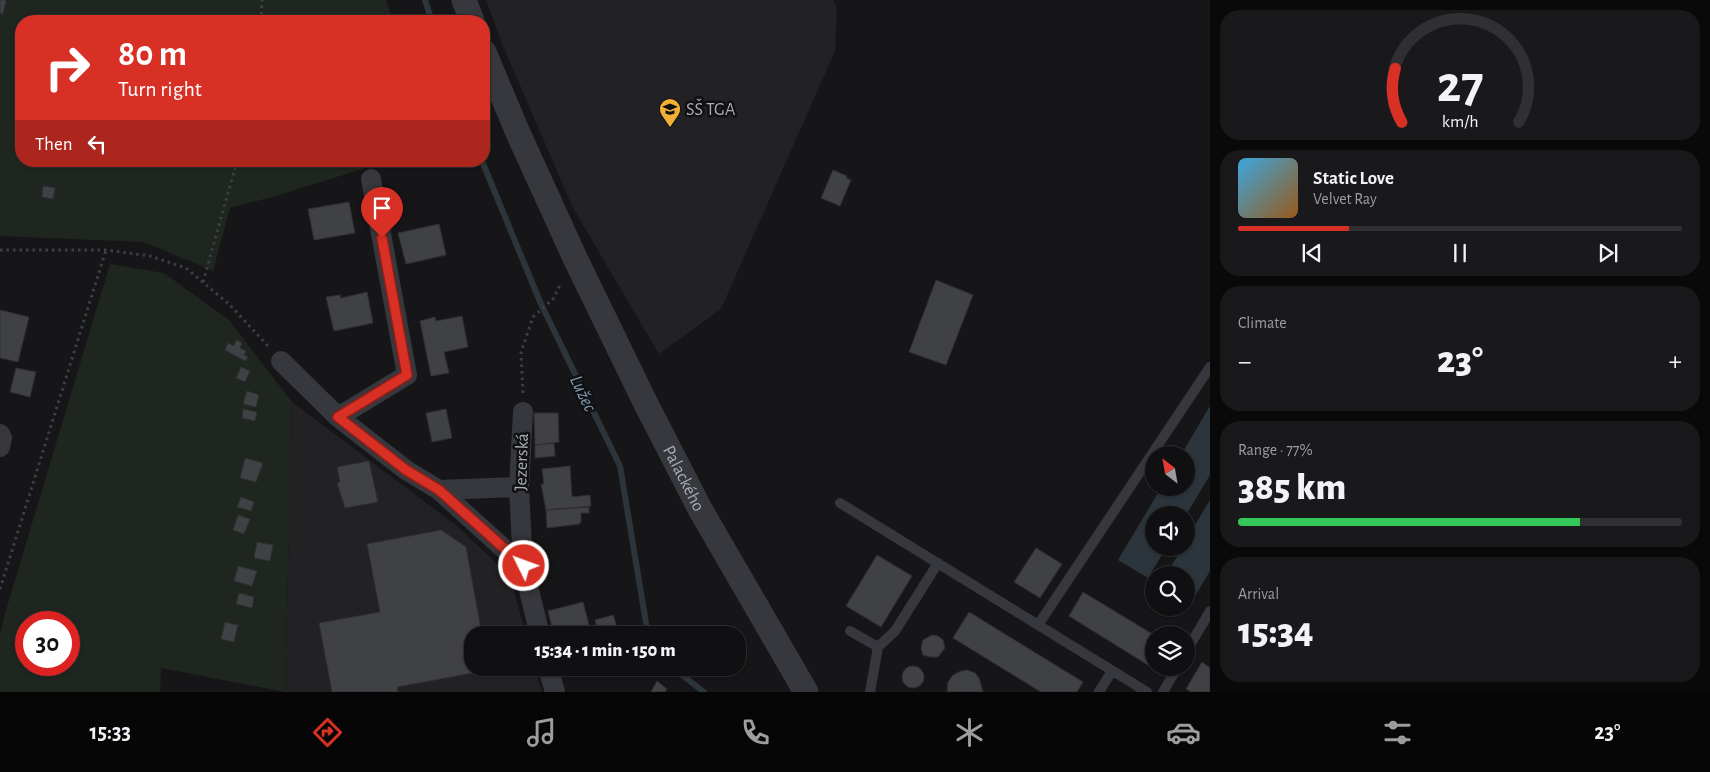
<!DOCTYPE html>
<meta charset="utf-8">
<style>
body{margin:0;font-family:"Alegreya Sans",sans-serif;background:#19191b;color:#f1f3f6;height:100vh;display:flex;flex-direction:column;font-size:19px;white-space:nowrap}
*{box-sizing:border-box;margin:0}
p{font-size:16px;color:#9c9d9f}
.icon{flex:none;width:28px;height:28px;fill:none;stroke:currentColor;stroke-width:2;stroke-linecap:round;stroke-linejoin:round}
.map{position:relative;flex:1;overflow:hidden}
.sheet{display:flex;flex-direction:column;gap:10px;padding:10px;background:#09090a;width:500px}
.sheet>*{flex:none}
.hud{position:absolute;left:15px;top:15px;width:475px;height:152px;border-radius:20px;box-shadow:0 1px 4px #0004,0 0 0 1px #303032;background:#d93025;color:#fff;overflow:hidden}
.needle{width:32px;rotate:329deg}
.fabs{position:absolute;left:1145px;top:446px;display:grid;gap:10px}
.fabs a{display:grid;place-items:center;width:50px;height:50px;border-radius:50%;background:#101012;box-shadow:0 1px 4px #0004,0 0 0 1px #303032;font-size:25px}
.speed{position:absolute;left:15px;top:611px;display:flex;gap:10px;font-size:25px;font-weight:700;text-align:center}
.speed>*{display:grid;place-content:center;width:65px;height:65px;border-radius:50%;background:#101012;box-shadow:0 1px 4px #0004,0 0 0 1px #303032;line-height:1}
.speed .limit{border:8px solid #d22;background:#fff;color:#111}
.pin{position:absolute;display:grid;place-items:center;width:42px;height:42px;color:#fff;margin:-51px -21px;border-radius:50% 50% 50% 0;rotate:-45deg;box-shadow:0 0 5px #0007}
.pin .icon{rotate:45deg}
.me{position:absolute;width:55px;margin:-28px;rotate:312deg;stroke-linejoin:round;filter:drop-shadow(0 0 4px #0008)}
.turn{display:flex;align-items:center;gap:18px;height:105px;padding:0 20px;font-size:22px}
.turn .icon{width:65px;height:65px;stroke-width:2.5}
.turn b{display:block;font-size:35px;line-height:42px}
.then{display:flex;align-items:center;height:48px;padding:0 20px;background:#0003;gap:10px;font-size:19px}
.big{font-size:38px;font-weight:800;line-height:1.1}
.sheet .tile{flex:1;display:flex;flex-direction:column;justify-content:center;gap:8px;min-width:0;padding:0 18px;border-radius:20px;background:#19191b}
.sheet .dial{align-items:center;gap:0}
.dial svg{height:130px;overflow:visible;fill:none;stroke:#303032;stroke-width:7;stroke-linecap:round;text-anchor:middle}
.dial text{fill:#f1f3f6;stroke:none}
.song{display:flex;align-items:center;gap:15px}
.cover{width:60px;height:60px;border-radius:8px;background:linear-gradient(135deg,hsl(200 70% 55%),hsl(30 70% 35%))}
.played{height:5px;border-radius:2px;background:linear-gradient(90deg,#d93025 25%,#303032 25%)}
.keys{display:flex;justify-content:space-around;direction:ltr}
.heat{display:flex;justify-content:space-between;align-items:center;font-size:28px;direction:ltr}
.charge{height:8px;border-radius:4px;background:linear-gradient(90deg,#34c759 77%,#303032 0)}
.trip{position:absolute;left:464px;top:626px;width:282px;height:50px;border-radius:20px;background:#101012;box-shadow:0 1px 4px #0004,0 0 0 1px #303032;font-weight:800;line-height:50px;text-align:center}
.dock{display:flex;height:80px;justify-content:space-around;align-items:center;background:#060607;color:#9c9d9f}
.dock .icon{width:35px;height:35px}
.dock .selected{color:#d93025}
.dock b{font-size:22px;color:#f1f3f6}
main{display:flex;flex:1;min-height:0}
.map>svg:first-child{display:block}
</style>
<main>
<div class="map">
<svg width="1210" height="692" viewBox="0 0 1210 692">
<rect width="100%" height="100%" fill="#161618"/>
<path fill="#222225" d="M486,0h347l4,9 -2,42 -114,258 -62,45 -87,-148 -71,-165z
M292,402l165,124 53,50 16,59h-54v33h63l7,24h-257z"/>
<path fill="#1e261f" fill-rule="evenodd" d="M0,0h386l7,21h-372v140h367l-109,34 -49,13 -17,63 -69,-29 -144,-6z
M110,264l54,9 65,47 63,82 -7,290 -124,-24 -1,24h-160v-59l6,-23zM26,622h43v43h-43z"/>
<path fill="#2c353c" d="M1210,406v69l-24,40h-32v33h12l-18,30 -30,-18 43,-72h25v-33h-5z
M1210,500v71l-20,33 -4,-2v-27h-20l16,-27h4v-8z"/>
<g fill="none" stroke-linecap="round" stroke-linejoin="round">
<path stroke="#2c353c" stroke-width="6" d="M425,0l7,21
M482,161l59,143 79,162 28,169
M673,668l31,24"/>
</g>
<path fill="#404145" stroke="#303034" d="M0,0h6l-3,14 -3,-1z
M833,170l14,6 -1,2 5,2 -11,26 -19,-8z
M43,186l12,2 -2,11 -11,-2z
M349,202l6,31 -41,7 -6,-31z
M439,224l7,31 -40,9 -8,-31z
M936,280l37,15 -27,70 -37,-13z
M367,292l6,31 -39,8 -8,-34 14,-2 1,3z
M0,310l29,7 -11,45 -18,-4z
M462,316l6,31 -24,5 5,21 -18,3 -11,-55 15,-4 1,4z
M236,340l6,3 -2,5 6,3 -2,4 4,2 -3,4 -20,-11 3,-7 6,3z
M241,367l9,4 -5,11 -9,-4z
M16,368l20,4 -6,25 -20,-5z
M247,391l12,4 -3,12 -13,-3z
M243,409l14,3 -2,9 -13,-3z
M446,409l6,29 -20,4 -6,-29z
M534,413h24l1,29 -24,3z
M554,443l1,13 -20,2v-13z
M245,458l18,5 -7,19 -16,-4z
M369,461l9,41 -33,6 -8,-25 3,-1 -3,-15z
M570,466l2,31 18,-2 1,11 -45,4 -5,-26h3l-2,-15z
M241,497l13,5 -3,9 -14,-4z
M589,507v6h-8v9l-2,2 -32,4 -1,-18z
M238,515l12,4 -6,15 -11,-4z
M441,530l25,17 16,88h-10v33h16l1,2 -92,17 1,5h-66l-13,-69 61,-11 -13,-68z
M257,542l16,3 -3,16 -16,-3z
M1036,548l26,16 -22,34 -26,-16z
M877,555l35,21 -31,51 -35,-21z
M238,566l19,5 -5,15 -18,-5z
M1083,592l71,43v33h15l-5,7 -95,-59z
M239,593l15,4 -2,11 -16,-4z
M583,602l8,31 -8,2h-29l-6,-24z
M969,612l114,70 -6,10h-36l-88,-54z
M613,615l4,12 -19,5 -3,-12z
M225,622l11,3 2,-1 -4,18 -13,-3z
M617,627l2,8h-20l-1,-3z
M932,635l6,1 5,4 2,8 -7,9h-8l-7,-2 -2,-7 2,-8z
M1202,662l8,6v24h-19l-5,-3z
M902 677a11 11 0 1 1 22 0a11 11 0 1 1-22 0Z
M563,668h20l-18,4z
M619,668h18l-16,5z
M967,670l8,3 4,5 4,14h-36l1,-10 5,-7 8,-4z
M657,681l10,8 -2,3h-14z"/>
<g fill="none" stroke-linecap="round" stroke-linejoin="round">
<path stroke="#3d3f44" stroke-width="3" stroke-dasharray="2.5 4" stroke-linecap="butt" d="M261,21l1,-21
M0,250h106l44,6 36,12 44,37 38,41
M203,282l34,-121
M523,393l-2,-41 12,-35 20,-18 8,-16
M0,589l106,-339"/>
<path stroke="#37383d" stroke-width="10" d="M840,503l307,189
M1038,625l172,-258
M850,631l28,16 -8,45
M878,647l17,-16 43,-68
M1186,652l24,-41
M1099,692l13,-21
M1163,692l14,-24"/>
<path stroke="#37383d" stroke-width="20" d="M281,361l57,56 68,53 33,20 84,76
M523,412l-4,75 4,79 17,69
M338,417l69,-42 -36,-196
M0,434l2,4 -2,9
M439,490l80,-3
M548,668l7,24"/>
<g stroke="#37383d" stroke-width="25">
<path d="M464,0l8,21"/>
<path id="s1" d="M484,52l34,81 57,125 71,146 54,105 106,183"/>
</g>
</g>
<g fill="none" stroke-linecap="round" stroke-linejoin="round">
<g stroke="#8d1f18" stroke-width="12">
<path id="route" d="M382,238l25,137 -69,42 68,53 33,20 85,76"/>
</g>
<use href="#route" stroke="#d93025" stroke-width="9"/>
</g>
<defs>
<g id="school-pin" transform="scale(1.125)"><path d="M0 17L-7.5 6A9.5 9.5 0 1 1 7.5 6Z" fill="#f2b134" stroke="#111113"/><path d="M0-5L7-2L0 1L-7-2ZM-4 1L0 2.5L4 1V4Q0 6-4 4Z" fill="#111"/></g>
</defs>
<g fill-rule="evenodd">
<use href="#school-pin" x="670" y="109"/>
</g>
<g text-anchor="middle" stroke-width="5" stroke-linejoin="round" paint-order="stroke">
<g font-size="18" fill="#a8adb8" stroke="#111113" text-anchor="start">
<text x="686" y="115">SŠ TGA</text>
</g>
<g font-size="18" fill="#a8adb8" stroke="#111113">
<text transform="translate(521 462) rotate(-88)" y="6">Jezerská</text>
<text dy="6" stroke="none"><textPath href="#s1" startOffset="471">Palackého</textPath></text>
</g>
<g font-size="19" font-style="italic" fill="#7f9bb3" stroke="#111113">
<text transform="translate(584 393) rotate(64)" y="7">Lužec</text>
</g>
</g>
</svg>
<div class="fabs">
<a><svg class="needle" viewBox="-14 -14 28 28"><path d="M0-13l5 13h-10z" fill="#e53935"/><path d="M0 13l5-13h-10z" fill="#9c9d9f"/></svg></a>
<a><svg class="icon" aria-label="sound" viewBox="0 0 24 24"><path d="M4 9h4l5-4v14l-5-4H4zM17 9q2 3 0 6"/></svg></a>
<a><svg class="icon" aria-label="search" viewBox="0 0 24 24"><circle cx="10" cy="10" r="6"/><path d="M15 15l6 6"/></svg></a>
<a><svg class="icon" aria-label="layers" viewBox="0 0 24 24"><path d="M12 4l9 5-9 5-9-5zM3 14l9 5 9-5"/></svg></a>
</div>
<div class="speed"><div class="limit">30</div></div>
<div class="pin" style="left:382px;top:238px;background:#d93025"><svg class="icon" aria-label="arrive" viewBox="0 0 24 24"><path d="M6 21V4h12l-3 4 3 4H6"/></svg></div>
<svg class="me" style="left:524px;top:566px" viewBox="-20 -20 40 40"><circle r="17" fill="#d93025" stroke="#fff" stroke-width="3"/><path d="M0-11L8 9 0 5-8 9z" fill="#fff"/></svg>
<div class="trip">15:34 · 1 min · 150 m</div>
<div class="hud">
<div class="turn"><svg class="icon" aria-label="right" viewBox="0 0 24 24"><path d="M7 20v-9h11M14 6l5 5-5 5"/></svg><div><b>80 m</b>Turn right</div></div>
<div class="then">Then<svg class="icon" aria-label="left" viewBox="0 0 24 24"><path d="M17 20v-9H6M10 6l-5 5 5 5"/></svg></div>
</div>
</div>
<section class="sheet">
<div class="tile dial"><svg viewBox="0 0 100 80">
<path d="M14 69A42 42 0 1 1 86 69"/>
<path d="M14 69A42 42 0 0 1 10 36" stroke="#d93025"/>
<text x="50" y="56" font-size="32" font-weight="700">27</text>
<text x="50" y="72" font-size="11">km/h</text>
</svg></div>
<div class="tile">
<div class="song"><i class="cover"></i><div><b>Static Love</b><p>Velvet Ray</p></div></div>
<div class="played"></div>
<div class="keys"><svg class="icon" aria-label="previous" viewBox="0 0 24 24"><path d="M18 5L8 12l10 7zM5 5v14"/></svg><svg class="icon" aria-label="pause" viewBox="0 0 24 24"><path d="M8 5v14M16 5v14"/></svg><svg class="icon" aria-label="next" viewBox="0 0 24 24"><path d="M6 5l10 7-10 7zM19 5v14"/></svg></div>
</div>
<div class="tile"><p>Climate</p>
<div class="heat"><a>−</a><b class="big">23°</b><a>+</a></div>
</div>
<div class="tile"><p>Range · 77%</p><b class="big">385 km</b><div class="charge"></div></div>
<div class="tile"><p>Arrival</p><b class="big">15:34</b></div>
</section>
</main>
<nav class="dock">
<b>15:33</b>
<svg class="icon selected" aria-label="directions" viewBox="0 0 24 24"><path d="M12 3l9 9-9 9-9-9zM9 14v-3h6M13 9l2 2-2 2"/></svg>
<svg class="icon" aria-label="music" viewBox="0 0 24 24"><path d="M9 18V5l10-2v13"/><circle cx="6" cy="18" r="3"/><circle cx="16" cy="16" r="3"/></svg>
<svg class="icon" aria-label="phone" viewBox="0 0 24 24"><path d="M5 4h4l2 5-3 2q2 4 5 5l2-3 5 2v4C11 20 4 13 5 4z"/></svg>
<svg class="icon" aria-label="climate" viewBox="0 0 24 24"><path d="M12 3v18M4 7l16 10M4 17L20 7"/></svg>
<svg class="icon" aria-label="car" viewBox="0 0 24 24"><path d="M5 17H2v-5l4-1 3-4h7l3 4 3 1v5h-3M9 17h6M6 11h13"/><circle cx="7" cy="17" r="2"/><circle cx="17" cy="17" r="2"/></svg>
<svg class="icon" aria-label="filters" viewBox="0 0 24 24"><path d="M4 7h16M4 17h16"/><circle cx="9" cy="7" r="2"/><circle cx="15" cy="17" r="2"/></svg>
<b>23°</b>
</nav>
